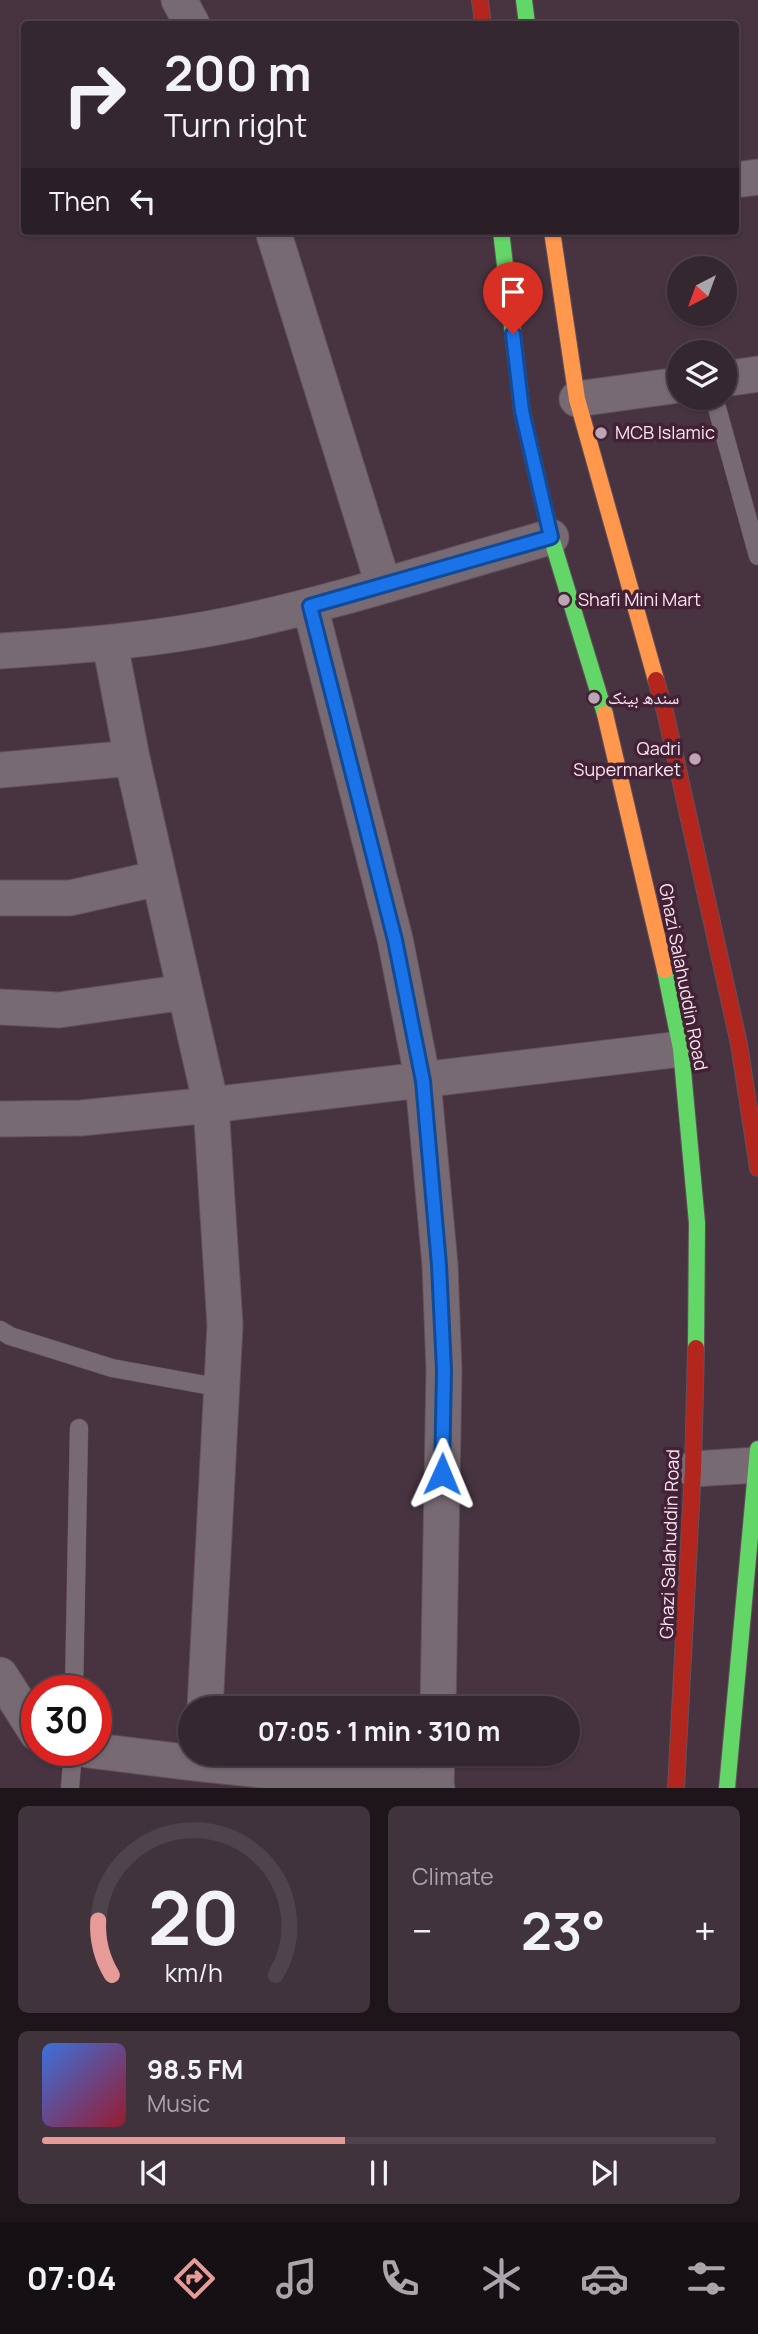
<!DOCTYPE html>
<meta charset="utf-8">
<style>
body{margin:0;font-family:Manrope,"Noto Naskh Arabic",sans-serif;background:#40333c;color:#f1f3f6;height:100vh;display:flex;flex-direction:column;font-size:26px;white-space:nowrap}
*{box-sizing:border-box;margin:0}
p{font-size:23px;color:#aaa5ab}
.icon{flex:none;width:38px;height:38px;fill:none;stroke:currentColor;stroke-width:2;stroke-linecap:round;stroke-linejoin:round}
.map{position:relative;height:1788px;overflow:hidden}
.sheet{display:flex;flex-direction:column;gap:18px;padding:18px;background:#1d151a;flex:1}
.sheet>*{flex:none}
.top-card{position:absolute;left:21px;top:21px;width:718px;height:214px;border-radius:7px;box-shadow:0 2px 5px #0004,0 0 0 2px #4f444c;background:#352730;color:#f1f3f6;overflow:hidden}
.needle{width:46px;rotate:221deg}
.controls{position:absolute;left:667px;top:256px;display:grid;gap:14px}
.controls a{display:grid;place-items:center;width:70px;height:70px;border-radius:50%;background:#352730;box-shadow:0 2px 5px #0004,0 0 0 2px #4f444c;font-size:35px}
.speed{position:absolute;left:21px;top:1675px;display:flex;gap:14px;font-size:35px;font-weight:700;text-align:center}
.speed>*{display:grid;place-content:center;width:91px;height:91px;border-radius:50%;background:#352730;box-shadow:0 2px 5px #0004,0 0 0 2px #4f444c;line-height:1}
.speed .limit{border:10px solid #d22;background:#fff;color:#111}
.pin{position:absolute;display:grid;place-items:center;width:60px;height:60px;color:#fff;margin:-72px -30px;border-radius:50% 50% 50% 0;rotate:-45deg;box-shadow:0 0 7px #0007}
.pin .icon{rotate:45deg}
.me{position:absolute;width:77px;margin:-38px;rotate:1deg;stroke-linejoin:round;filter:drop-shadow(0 0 5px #0008)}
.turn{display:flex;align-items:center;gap:24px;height:147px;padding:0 28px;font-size:32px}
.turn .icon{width:91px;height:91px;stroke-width:2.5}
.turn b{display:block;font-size:49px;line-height:60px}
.then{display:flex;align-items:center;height:66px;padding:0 28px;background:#0003;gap:14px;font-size:26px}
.big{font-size:52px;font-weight:700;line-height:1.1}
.sheet .widget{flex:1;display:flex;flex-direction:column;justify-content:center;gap:10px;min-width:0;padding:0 24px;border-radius:10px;background:#40333c}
.sheet .dial{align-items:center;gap:0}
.dial svg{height:182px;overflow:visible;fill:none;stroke:#4f444c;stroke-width:7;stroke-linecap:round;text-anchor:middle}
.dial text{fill:#f1f3f6;stroke:none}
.song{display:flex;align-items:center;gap:21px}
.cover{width:84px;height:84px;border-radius:10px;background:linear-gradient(135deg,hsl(220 70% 55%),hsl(350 70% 35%))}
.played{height:7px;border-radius:4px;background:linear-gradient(90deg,#e69b98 45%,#4f444c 45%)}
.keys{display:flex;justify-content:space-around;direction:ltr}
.heat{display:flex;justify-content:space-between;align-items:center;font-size:38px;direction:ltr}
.sheet .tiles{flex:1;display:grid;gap:18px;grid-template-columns:1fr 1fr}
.widget:last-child{grid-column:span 2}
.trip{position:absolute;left:178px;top:1696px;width:402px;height:70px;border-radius:35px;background:#352730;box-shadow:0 2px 5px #0004,0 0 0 2px #4f444c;font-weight:700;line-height:70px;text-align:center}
.dock{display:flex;height:112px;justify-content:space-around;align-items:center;background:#151013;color:#aaa5ab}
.dock .icon{width:49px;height:49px}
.dock .selected{color:#e69b98}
.dock b{font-size:32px;color:#f1f3f6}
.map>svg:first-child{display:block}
</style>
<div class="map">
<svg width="758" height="1788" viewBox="0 0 758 1788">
<rect width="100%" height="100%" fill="#473440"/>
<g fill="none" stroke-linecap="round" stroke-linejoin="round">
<g stroke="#62515b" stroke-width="19">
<path id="lane" d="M714,397l44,159
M0,1330l10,6 102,32 110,20
M74,1690l5,-262
M70,1788l3,-38"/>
</g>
<g stroke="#62515b" stroke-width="37">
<path id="street" d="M179,0l13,24
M735,180l23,-3
M273,231l110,353
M724,379l34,-5
M577,399l102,-14
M310,606l85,333 28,142 17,184 4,105 -6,338
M110,644l22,114 79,347 14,220 -20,383
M0,651c78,-5 156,-11 233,-27 106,-22 213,-58 318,-87
M0,770l132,-12
M0,898h70l89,-20
M0,1007l59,3 126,-18
M0,1119l81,-1 130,-13 470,-56
M693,1469l65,-4
M0,1675l37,58
M88,1750l114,14 235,24
M436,1788l1,-34"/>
</g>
<g stroke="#62515b" stroke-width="18">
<path id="fast" d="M524,0l3,24
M501,231l21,180 29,126 54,177
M665,970l16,79 16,174 -1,125
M727,1788l31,-339"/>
</g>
<g stroke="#62515b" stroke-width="18">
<path id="slow" d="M552,231l25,168 79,281
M605,714l60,256"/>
</g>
<g stroke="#62515b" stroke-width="18">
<path id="jam" d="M480,0l3,24
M656,680l9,31 74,333 19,124
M676,1788l17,-319 3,-121"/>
</g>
<use href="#lane" stroke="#786a72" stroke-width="18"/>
<use href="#street" stroke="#786a72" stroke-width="35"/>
<use href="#fast" stroke="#63d668" stroke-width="16"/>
<use href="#slow" stroke="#ff974d" stroke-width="16"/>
<use href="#jam" stroke="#b3261e" stroke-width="16"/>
</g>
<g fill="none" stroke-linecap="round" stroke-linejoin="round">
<g stroke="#114b97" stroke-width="18">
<path id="route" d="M442,1474l2,-104 -5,-105 -16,-184 -28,-141 -85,-334 241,-69 -29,-126 -9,-77"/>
</g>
<use href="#route" stroke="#1a73e8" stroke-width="12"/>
</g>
<g fill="#bda6b3" stroke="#442236" stroke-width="2.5">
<circle cx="601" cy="433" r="7"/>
<circle cx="564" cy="600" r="7"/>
<circle cx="594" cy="698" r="7"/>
<circle cx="695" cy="759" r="7"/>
</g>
<g text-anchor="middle" stroke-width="7" stroke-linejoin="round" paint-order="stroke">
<g font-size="18" fill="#fce4f1" stroke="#442236" text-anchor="start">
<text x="615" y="439">MCB Islamic</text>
<text x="578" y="606">Shafi Mini Mart</text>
<text x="608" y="704">سندھ بینک</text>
<text x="681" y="755" text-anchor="end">Qadri<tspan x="681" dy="21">Supermarket</tspan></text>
</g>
<g font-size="18" fill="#fce4f1" stroke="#442236">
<text transform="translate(683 977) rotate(79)" y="6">Ghazi Salahuddin Road</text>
<text transform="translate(670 1544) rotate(-88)" y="6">Ghazi Salahuddin Road</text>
</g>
</g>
</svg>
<div class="controls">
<a><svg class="needle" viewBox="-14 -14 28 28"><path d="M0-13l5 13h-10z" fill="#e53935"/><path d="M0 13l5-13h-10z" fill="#aaa5ab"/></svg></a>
<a><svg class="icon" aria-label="layers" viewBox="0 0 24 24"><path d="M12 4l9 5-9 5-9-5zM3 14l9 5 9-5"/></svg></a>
</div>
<div class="speed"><div class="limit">30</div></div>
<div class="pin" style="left:513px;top:334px;background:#d93025"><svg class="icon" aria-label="arrive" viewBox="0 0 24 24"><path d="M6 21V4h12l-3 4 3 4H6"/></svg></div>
<svg class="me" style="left:442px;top:1474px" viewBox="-20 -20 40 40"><path d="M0-17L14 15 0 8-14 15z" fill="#1a73e8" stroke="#fff" stroke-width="4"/></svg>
<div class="trip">07:05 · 1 min · 310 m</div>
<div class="top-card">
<div class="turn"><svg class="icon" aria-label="right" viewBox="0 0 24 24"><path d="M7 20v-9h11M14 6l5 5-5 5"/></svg><div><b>200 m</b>Turn right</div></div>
<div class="then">Then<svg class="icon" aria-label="left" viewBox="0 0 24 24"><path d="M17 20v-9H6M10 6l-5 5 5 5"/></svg></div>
</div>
</div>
<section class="sheet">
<div class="tiles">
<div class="widget dial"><svg viewBox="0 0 100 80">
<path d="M14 69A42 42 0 1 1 86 69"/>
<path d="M14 69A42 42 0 0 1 8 45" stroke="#e69b98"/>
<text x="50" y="56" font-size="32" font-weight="700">20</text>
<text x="50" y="72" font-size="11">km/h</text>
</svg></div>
<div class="widget"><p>Climate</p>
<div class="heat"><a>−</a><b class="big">23°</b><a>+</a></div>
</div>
<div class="widget">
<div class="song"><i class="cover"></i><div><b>98.5 FM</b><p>Music</p></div></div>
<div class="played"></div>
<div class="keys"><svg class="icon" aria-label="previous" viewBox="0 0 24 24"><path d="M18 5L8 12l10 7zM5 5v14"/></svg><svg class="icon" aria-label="pause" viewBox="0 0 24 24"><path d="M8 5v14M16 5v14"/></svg><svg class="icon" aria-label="next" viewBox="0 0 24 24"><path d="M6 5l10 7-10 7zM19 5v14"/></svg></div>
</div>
</div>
</section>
<nav class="dock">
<b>07:04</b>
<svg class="icon selected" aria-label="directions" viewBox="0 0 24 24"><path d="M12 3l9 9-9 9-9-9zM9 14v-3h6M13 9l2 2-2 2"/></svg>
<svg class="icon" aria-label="music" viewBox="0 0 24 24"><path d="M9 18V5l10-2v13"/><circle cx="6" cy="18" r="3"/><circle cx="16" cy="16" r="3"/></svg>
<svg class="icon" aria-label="phone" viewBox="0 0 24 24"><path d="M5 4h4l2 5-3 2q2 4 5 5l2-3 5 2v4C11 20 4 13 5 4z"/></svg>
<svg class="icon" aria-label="climate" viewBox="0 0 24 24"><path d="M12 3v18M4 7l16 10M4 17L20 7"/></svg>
<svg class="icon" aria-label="car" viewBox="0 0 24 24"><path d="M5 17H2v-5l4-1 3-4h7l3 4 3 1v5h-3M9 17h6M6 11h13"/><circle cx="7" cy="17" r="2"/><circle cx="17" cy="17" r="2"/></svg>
<svg class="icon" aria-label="filters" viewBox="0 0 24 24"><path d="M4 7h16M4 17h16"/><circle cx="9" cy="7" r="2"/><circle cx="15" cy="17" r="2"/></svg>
</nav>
